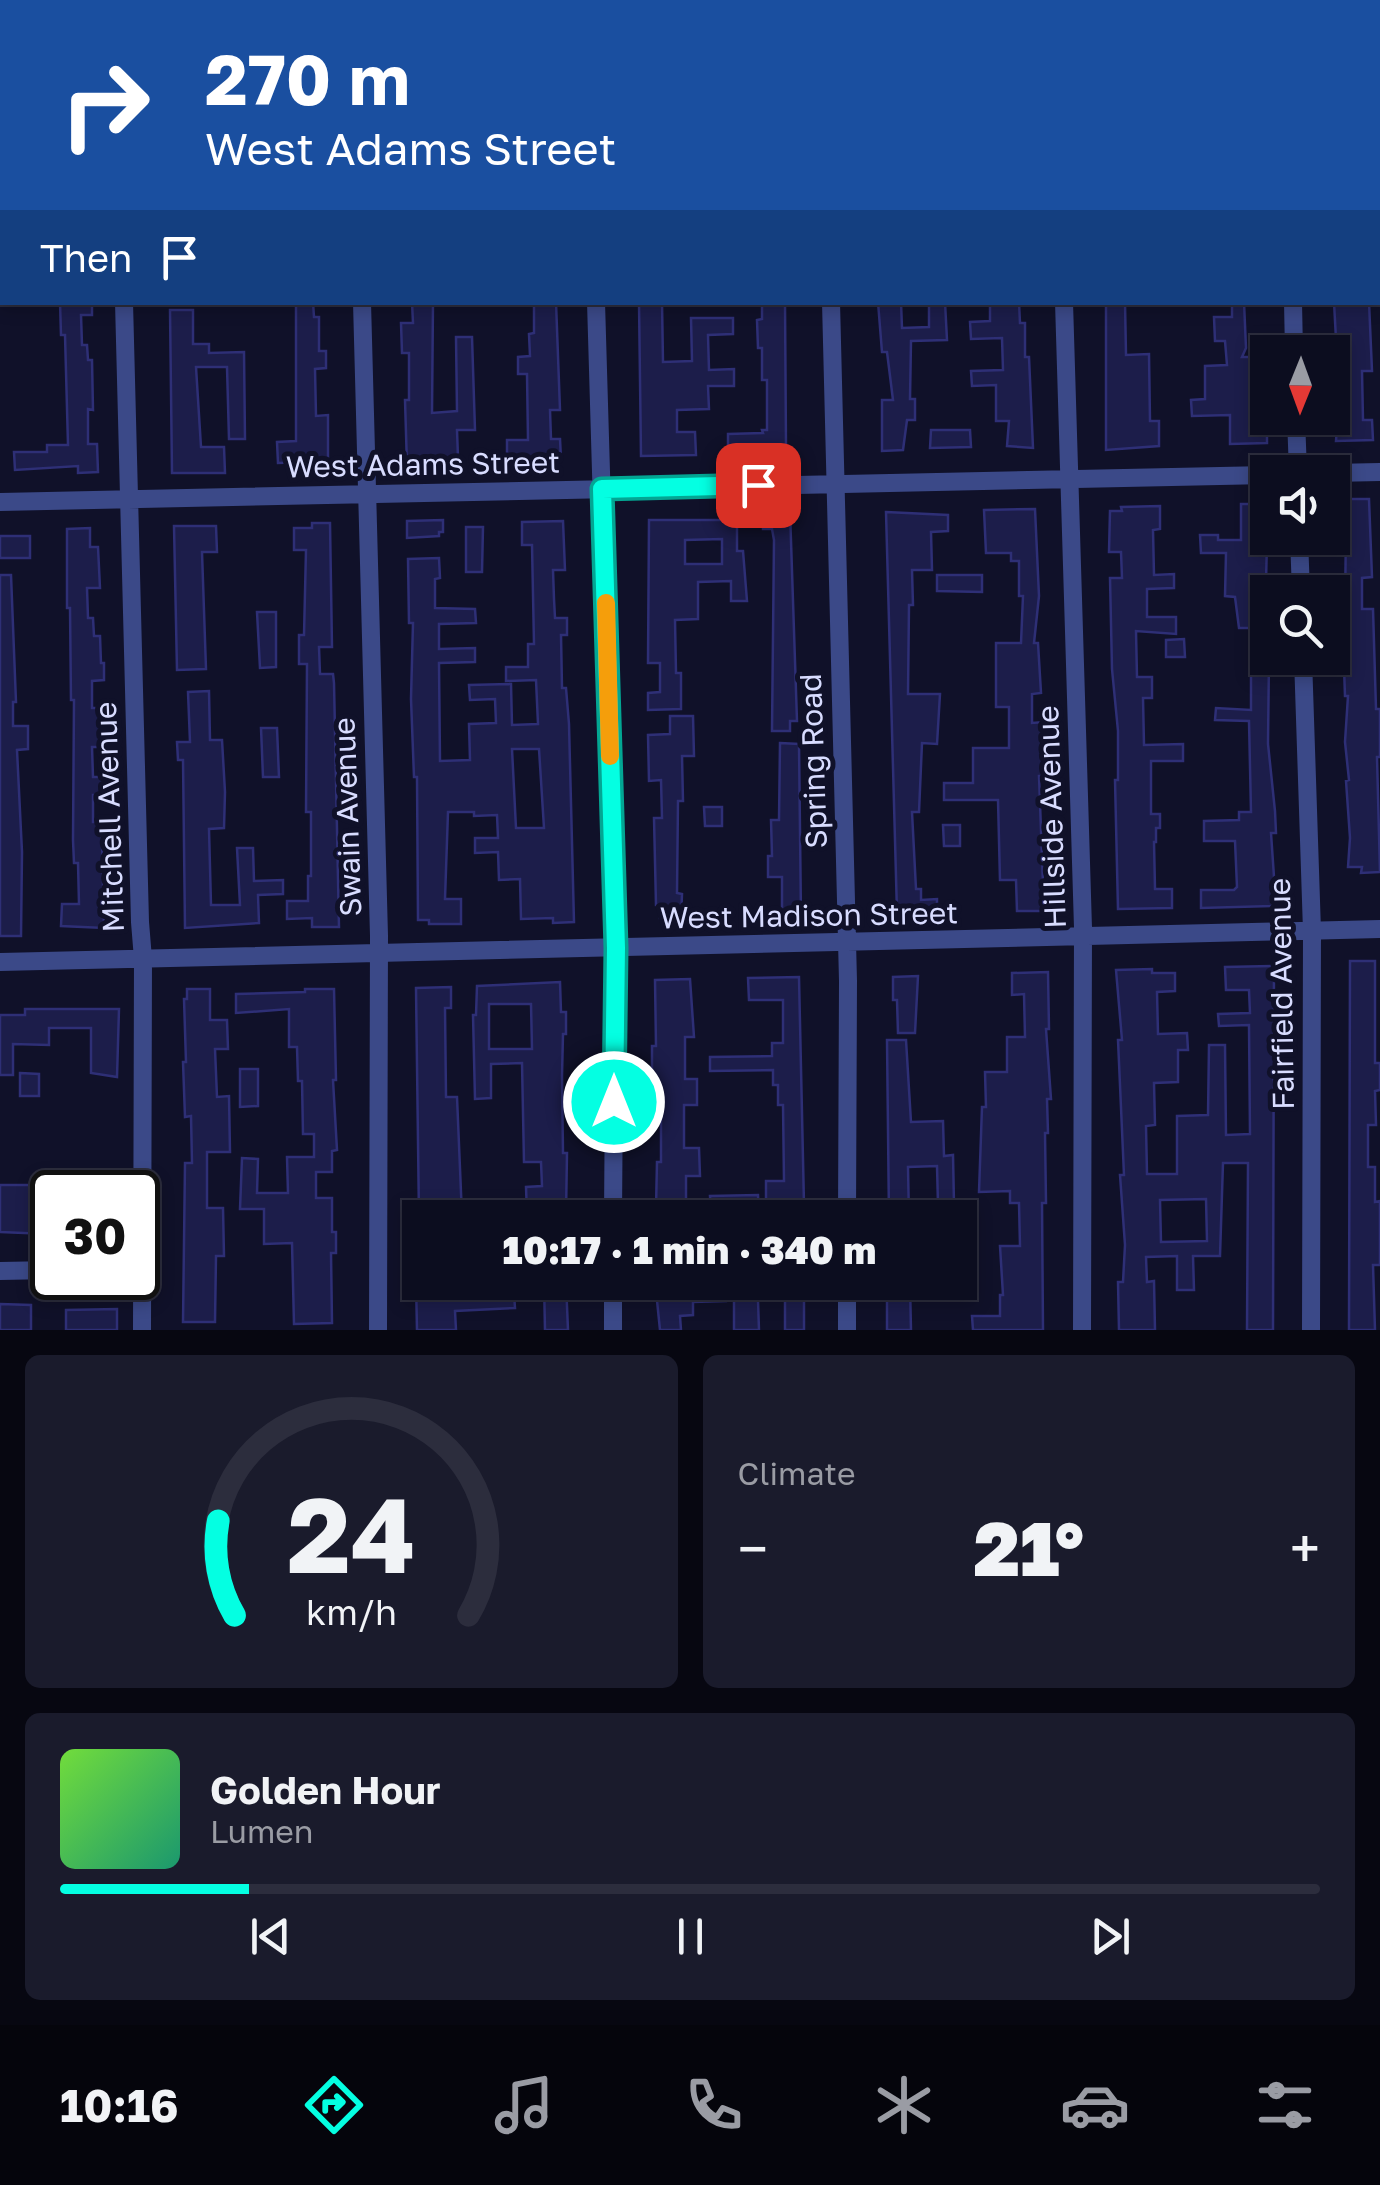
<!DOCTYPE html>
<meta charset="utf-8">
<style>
body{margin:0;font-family:"Golos Text",sans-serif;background:#1a1b2c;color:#f1f3f6;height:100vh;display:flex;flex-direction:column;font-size:38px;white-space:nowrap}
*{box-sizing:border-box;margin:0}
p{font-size:32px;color:#9a9ca4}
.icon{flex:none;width:55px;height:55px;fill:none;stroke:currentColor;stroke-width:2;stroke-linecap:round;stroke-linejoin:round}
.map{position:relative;height:1330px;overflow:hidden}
.drawer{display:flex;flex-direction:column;gap:25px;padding:25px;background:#070711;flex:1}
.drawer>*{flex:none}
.top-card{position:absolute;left:0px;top:0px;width:1380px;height:305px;box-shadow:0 5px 15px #0003,0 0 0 2px #2c2d3d;background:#1a4fa0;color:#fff;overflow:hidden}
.needle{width:65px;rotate:181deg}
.buttons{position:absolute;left:1250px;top:335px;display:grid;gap:20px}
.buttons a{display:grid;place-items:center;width:100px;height:100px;border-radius:0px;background:#0c0d1f;box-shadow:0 5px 15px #0003,0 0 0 2px #2c2d3d;font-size:50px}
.speed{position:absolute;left:30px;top:1170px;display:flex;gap:20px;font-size:50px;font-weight:700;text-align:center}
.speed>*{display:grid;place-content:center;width:130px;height:130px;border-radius:50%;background:#0c0d1f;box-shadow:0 5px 15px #0003,0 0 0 2px #2c2d3d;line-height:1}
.speed .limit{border:5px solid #111;border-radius:15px;background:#fff;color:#111}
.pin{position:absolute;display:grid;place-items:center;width:85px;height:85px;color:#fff;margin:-42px;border-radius:20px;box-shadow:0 5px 15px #0006}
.me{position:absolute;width:110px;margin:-55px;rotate:0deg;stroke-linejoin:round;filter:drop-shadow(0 0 8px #0008)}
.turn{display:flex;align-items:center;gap:35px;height:210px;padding:0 40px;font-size:45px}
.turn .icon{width:130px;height:130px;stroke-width:2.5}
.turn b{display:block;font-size:70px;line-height:85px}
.then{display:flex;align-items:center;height:95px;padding:0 40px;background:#0003;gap:20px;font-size:38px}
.big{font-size:75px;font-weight:800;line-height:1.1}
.drawer .tile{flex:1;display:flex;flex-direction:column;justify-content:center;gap:15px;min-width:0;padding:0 35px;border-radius:15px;background:#1a1b2c}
.drawer .dial{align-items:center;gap:0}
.dial svg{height:260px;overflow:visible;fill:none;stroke:#2c2d3d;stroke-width:7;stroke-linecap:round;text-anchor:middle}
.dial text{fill:#f1f3f6;stroke:none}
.song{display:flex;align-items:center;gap:30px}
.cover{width:120px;height:120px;border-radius:15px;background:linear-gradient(135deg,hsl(100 70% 55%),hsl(160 70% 35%))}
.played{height:10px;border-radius:5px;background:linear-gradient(90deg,#04ffe2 15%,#2c2d3d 15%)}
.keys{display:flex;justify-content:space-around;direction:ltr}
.heat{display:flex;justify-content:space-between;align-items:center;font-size:55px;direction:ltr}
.drawer .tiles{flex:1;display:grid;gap:25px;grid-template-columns:1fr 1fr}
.tile:last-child{grid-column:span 2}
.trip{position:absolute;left:402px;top:1200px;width:575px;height:100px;border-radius:0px;background:#0c0d1f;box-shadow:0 5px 15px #0003,0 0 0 2px #2c2d3d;font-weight:800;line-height:100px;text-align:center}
.tabs{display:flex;height:160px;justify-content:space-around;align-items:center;background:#05050c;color:#9a9ca4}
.tabs .icon{width:70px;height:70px}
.tabs .selected{color:#04ffe2}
.tabs b{font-size:45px;color:#f1f3f6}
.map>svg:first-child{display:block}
</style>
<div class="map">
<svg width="1380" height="1330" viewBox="0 0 1380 1330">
<rect width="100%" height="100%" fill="#101129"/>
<path fill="#1c1d4a" stroke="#2e2f76" stroke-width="2.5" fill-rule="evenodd" d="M60,302h32v13h-11l1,30h5l1,15h4l1,50 -5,-1v35h9l1,28 -20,1v-7l-63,4 -1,-18h33v-7h21l-3,-110h-4z
M296,302h17l1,15h5v34h7v17l-11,1 1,47 12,-1v53h-20v-6l-30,1 -1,-21 19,-1z
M412,302h21l-1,111 25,-2 -1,-74h16l3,93h-18l1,28 -31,1v7h-20l-2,-66h4v-47h-7l-1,-30h12z
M534,302h22l4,108h-10l1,29h9l1,20 -54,1v-20h21l-1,-66h-9v-17l12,-1 -1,-22 5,-1z
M639,302h23l1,60 29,-1 -1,-43h42v16l-25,1 1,35 25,-1v17h-26l1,23 -32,1v22h18l1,23 -55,1z
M762,302h23l1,146 -58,3v-17l35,-1 -1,-3h5v-50h-5v-32h-4l-1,-28 5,-1z
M878,302h23l1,26 27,-1v-25h16l2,38 -36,1 -1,58h5v21h-8l-4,30 -21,1v-51h11l-6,-48h-5z
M990,302h29l1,21h5v34h4l4,91 -26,-2 2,-25h-13v-36l-24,1 -1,-15 32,-1 -1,-32 -31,1 -1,-17 20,-1z
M1106,302h19l1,53 23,-1 1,67h9v25l-53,4z
M1232,302h12l2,46 -4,9h18l-3,29h2l1,36h7v21l-37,1v-29l-38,1 -1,-16 14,-1v-33l22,-1 -2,-24h-10l-1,-24h18z
M1334,302h35l3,69h-10l1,49h9l1,20 -37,1 3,-46z
M170,310h23v34h16v9l35,-1 1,87h-16l-2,-72h-31l5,80h23l1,26h-53z
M931,430h39l1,17 -41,1z
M1345,499h24l3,78 -10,1v31h11l3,100h4v48h-3l3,115 -19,1 1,-6h-14l2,-29 -4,-57 3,-1 -4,-38 3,-46h-3l-3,-87h3l1,-83h-6v-16h5z
M1241,504h27l-2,77h-4l7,77 -1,86 7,67 1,22h-5l5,73 -75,2v-18h33l3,-3 -2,-46h-31v-20l35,-1v-8h12l-2,-91 -34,-1 1,-12 35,2v-82h-12l-4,-31 -10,-1 1,-43h-25l-1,-18h18v5h23z
M1160,506v23l-7,1 1,45 20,-1v14l-27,1v28h29v17l-40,-3 1,46h15v21h-9l1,47 39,-1v17h-32v53h9v14h-4v14h-2l1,47h17v19l-54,1 -3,-129h3v-49l-6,-62 -2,-91h12l-1,-26h-12l1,-41h12l-1,-4z
M1035,509l4,87 -5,47h4l3,50 -9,1v29l12,-1 -1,54h-4l5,135h-27l-1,-31h-16l-2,-80h-54v-17h29v-35h36v-41h-13v-64h25l2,-47h-4v-35h-8v-8h-25l-2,-43z
M763,511h27l7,210h-7v10h-18l2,-191 -2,-11h-9z
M886,512l62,3v16l-17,1 1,38h-20l1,35h-4l-1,89h32l-3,50 -15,-1 -3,69h-7l4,77h5v11l16,-1v14h-40z
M721,514h16v37h6l4,50h-16v-20l-33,1v37l-23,1 1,53h5v36l-33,1v-17l12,-1v-29h-12l1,-143h72zM722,539v25h-37v-24z
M443,520v12h-4v4l-32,2v-17z
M563,521l2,49h-12l1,29 1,19h12v17h-6l1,53h4l3,36 5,198 -21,1v-5l-32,1 -1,-40 -21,1 -1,-28 -23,1v-15h23l-1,-23 -23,1v-4h-26l-3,87h16v25h-32v-4h-11l-1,-143h-3l-3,-78 2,-76h-4l-1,-64 31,-1 1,20 -5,1v29l40,1 1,14 -37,1v25l36,-1v14l-36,1 1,98 30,-1 -1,-36 27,-1 -1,-24 -25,1 -1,-15 42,-1 1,41 26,-1 -2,-44 -30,1v-14h22v-23h6l-2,-99h-10v-23zM512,749h27l5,79h-28z
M312,523h18l2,124h-13l1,27h13l1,9 5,244h-27v-9l-25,1v-18h21v-25h3v-64h-5l1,-148h-8v-29h5l2,-85h-12v-22h18z
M174,526h42l1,26h-15l4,117 -29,1z
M466,527h17l-1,45h-16z
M90,528v19h8l2,41h-13l1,30h5l1,18h6l1,27h3v17l-12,1v27h10v39h-10l1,30h12l1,18h-13v27h12l1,17h-4l2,89 -43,-2 1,-22h17l-1,-41h-4l-1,-23 1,-140h-3l-1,-92h-3v-79z
M0,536h30v22h-30z
M0,575h11l5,127h-3v24h15v23l-11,1 5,102 -1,84h-21z
M937,575h45v17l-45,-1z
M257,612h19v55l-16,1z
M1184,639l1,18h-19v-17z
M209,691l1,49h12l3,52 -1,36 -15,1 2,76h29l-3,-57h16l1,33 29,-1v14l-25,1 1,28 -74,5 -2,-168h-5l-1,-18h13l-2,-50z
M670,716h23l1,40h-12l1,45h-5l-1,92 5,1 -1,25 -21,-1 1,-13h-5l-2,-87h8l-1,-38 -12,1 -1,-46 22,-1z
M261,728h16l2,49h-16z
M780,743l19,1 2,173h-19v-40h-14v-21h4l-1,-36h8z
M704,807h18v19h-17z
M943,825h17v21h-16z
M1350,961h25v102h5v27l-5,1 1,34h-8v42h7v35l5,-1v64h-7l2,65h-26z
M1274,966l-1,364h-26l1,-167h-25l-3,93h-27l1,34h-17v-34l-31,1 1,25 7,-1 1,49h-36l-1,-48h5l2,-37 -5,-70h4l-6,-135h4l-6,-70 36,-1v4h23v18l-18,1 1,42 29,-1 1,17h-10v32l-24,1 1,42 -9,1 1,48h30v-58l31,-1 1,-70h16l1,90 24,-1 -1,-109 -30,1 -1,-12 32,-1 -1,-23h-23l-1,-23zM1206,1199l1,42 -46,1 -1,-42z
M1048,972l1,57h-3l5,70h-4l1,34h-3l1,70h-4l1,127h-70l-1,-14h28v-21h3l-3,-49h20l-1,-43h-9v-12l-31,1 3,-85h4l-1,-35h22v-35h18l-1,-43 -12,1v-22z
M918,976l-3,57h-17l-1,-33h-4v-23z
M799,977l5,228 -38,-1v-23h18l-1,-76h-5v-20h-5v-15l-63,1v-14l62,-1v-13h11v-43h-34l-1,-22z
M690,979l4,58h-9v42h12v26h-13v43h15l1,28h-14v31l-30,1 1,-46h4v-54h-5l-4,-37v-25h4l-1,-66z
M560,982l1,30h5v22h-3l-1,42 1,77h4l-1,61 -39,1 -1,-28 16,-1 -1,-24h-17l-2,-99 -31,1v34l-16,1 -2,-84h3l1,-29zM489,1004h42l1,45h-43z
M451,987v21h-6l1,89h11l5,119 -43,1 -3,-229z
M187,989h23v31h17l1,29h-13l2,48 12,-1 1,56h-23v56h16l1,48h-8l-1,66h-32l2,-159h7l-1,-47 -6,1 -2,-55h3l-2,-63h3z
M305,989h29l2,91h-3l4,70 -5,1v21h-16v26h16v34h4v21h-5l1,70 -38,1 -2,-81 -28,1v-35h-24l2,-51 16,1 -1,34h31l-1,-36h27v-23h-11l-1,-53h-4l-1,-34h-8v-38l-53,4v-19l69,-2z
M25,1009h94l-2,68 -26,-4v-45h-42v17l-36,-1v31h-13v-60h25z
M887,1040h19l5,82 32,-1 1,35 9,-1 1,49 -16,1 -1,-39 -29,1 1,51h-20z
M240,1069h18v37l-18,1z
M20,1073l19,1v22h-19z
M0,1185h49l-2,49 -47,-2z
M758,1195l1,23h-17v-8h-31l-1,-14z
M416,1282h39v12l59,-1 1,15 -60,3 1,19h-39z
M544,1282h22l2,48h-23z
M785,1284h19v46h-19z
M887,1284h23l1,46h-24z
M710,1287h16v14l-33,1v13l-13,1 1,14h-21l-4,-39z
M734,1300h24l1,30h-25z
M0,1304l31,1v25h-31z
M117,1309v21h-51v-20z"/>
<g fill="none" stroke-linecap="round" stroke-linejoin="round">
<path stroke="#3b4988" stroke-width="18" d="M117,0v2
M587,0v2
M825,0v2
M1056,0v2
M1285,0v2
M1378,11h2
M0,43h2
M124,302l16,620 3,37 -1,371
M362,302l17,634 -1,394
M596,302l19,645 -2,271
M831,302l17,679 -1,237
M1064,302l19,626 -1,402
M1293,302l1,50
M1296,418l2,54
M1332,473l48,-1
M0,502l1268,-27
M1299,538l2,54
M1303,658l9,273 -1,399
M0,962l1380,-33
M0,1271l52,-1
M613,1330v-48
M847,1330v-48"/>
</g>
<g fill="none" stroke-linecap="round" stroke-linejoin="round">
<g stroke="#03a693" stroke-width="25">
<path id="route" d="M614,1102l2,-154 -14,-459 156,-4"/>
</g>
<use href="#route" stroke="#04ffe2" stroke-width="18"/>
<path stroke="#f59e0b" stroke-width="18" d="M606,603l4,153"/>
</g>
<g text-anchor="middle" stroke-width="10" stroke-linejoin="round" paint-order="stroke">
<g font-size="30" fill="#d8dcff" stroke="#101129">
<text transform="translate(423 465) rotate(-1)" y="10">West Adams Street</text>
<text transform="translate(814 761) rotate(-92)" y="10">Spring Road</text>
<text transform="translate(110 817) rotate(-92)" y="10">Mitchell Avenue</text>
<text transform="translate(348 817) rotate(-92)" y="10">Swain Avenue</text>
<text transform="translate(1052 817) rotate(-92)" y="10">Hillside Avenue</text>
<text transform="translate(809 916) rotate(-1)" y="10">West Madison Street</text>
<text transform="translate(1282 994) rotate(-91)" y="10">Fairfield Avenue</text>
</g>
</g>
</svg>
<div class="buttons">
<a><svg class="needle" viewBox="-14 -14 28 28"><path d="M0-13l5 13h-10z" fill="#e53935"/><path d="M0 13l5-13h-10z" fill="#9a9ca4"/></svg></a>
<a><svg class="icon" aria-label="sound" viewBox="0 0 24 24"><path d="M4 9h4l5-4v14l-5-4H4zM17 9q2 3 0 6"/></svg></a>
<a><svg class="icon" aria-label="search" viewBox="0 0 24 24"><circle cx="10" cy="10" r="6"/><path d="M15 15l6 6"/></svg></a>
</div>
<div class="speed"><div class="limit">30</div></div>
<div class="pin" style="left:758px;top:485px;background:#d93025"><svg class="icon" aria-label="arrive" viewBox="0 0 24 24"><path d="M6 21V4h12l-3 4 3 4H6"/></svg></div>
<svg class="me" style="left:614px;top:1102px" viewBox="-20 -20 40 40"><circle r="17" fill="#04ffe2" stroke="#fff" stroke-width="3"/><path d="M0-11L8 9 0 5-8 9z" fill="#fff"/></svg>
<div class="trip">10:17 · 1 min · 340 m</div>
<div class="top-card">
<div class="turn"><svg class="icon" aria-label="right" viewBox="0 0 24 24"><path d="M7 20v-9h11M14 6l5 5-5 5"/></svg><div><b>270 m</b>West Adams Street</div></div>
<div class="then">Then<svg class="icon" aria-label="arrive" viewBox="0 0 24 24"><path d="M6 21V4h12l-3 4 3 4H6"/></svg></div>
</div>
</div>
<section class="drawer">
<div class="tiles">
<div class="tile dial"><svg viewBox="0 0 100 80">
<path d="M14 69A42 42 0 1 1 86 69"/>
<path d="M14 69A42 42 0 0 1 9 40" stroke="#04ffe2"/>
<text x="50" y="56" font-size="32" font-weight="700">24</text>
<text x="50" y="72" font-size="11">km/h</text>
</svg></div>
<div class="tile"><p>Climate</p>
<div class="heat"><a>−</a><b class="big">21°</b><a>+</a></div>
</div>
<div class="tile">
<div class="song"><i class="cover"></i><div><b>Golden Hour</b><p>Lumen</p></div></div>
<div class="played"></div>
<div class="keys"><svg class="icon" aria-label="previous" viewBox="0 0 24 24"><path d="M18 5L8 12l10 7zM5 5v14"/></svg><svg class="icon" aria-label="pause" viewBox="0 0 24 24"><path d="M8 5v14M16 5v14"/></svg><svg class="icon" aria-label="next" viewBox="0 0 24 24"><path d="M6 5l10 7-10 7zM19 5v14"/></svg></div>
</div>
</div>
</section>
<nav class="tabs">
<b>10:16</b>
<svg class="icon selected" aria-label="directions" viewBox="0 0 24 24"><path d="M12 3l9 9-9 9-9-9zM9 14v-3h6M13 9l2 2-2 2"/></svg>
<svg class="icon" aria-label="music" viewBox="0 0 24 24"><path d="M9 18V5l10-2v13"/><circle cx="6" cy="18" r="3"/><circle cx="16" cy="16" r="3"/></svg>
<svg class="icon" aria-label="phone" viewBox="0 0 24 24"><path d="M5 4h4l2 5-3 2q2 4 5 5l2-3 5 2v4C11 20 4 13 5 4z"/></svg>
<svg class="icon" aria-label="climate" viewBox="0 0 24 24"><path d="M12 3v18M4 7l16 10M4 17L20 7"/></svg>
<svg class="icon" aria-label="car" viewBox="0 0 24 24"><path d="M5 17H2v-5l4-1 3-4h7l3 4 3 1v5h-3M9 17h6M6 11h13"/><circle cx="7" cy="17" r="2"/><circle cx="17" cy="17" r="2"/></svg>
<svg class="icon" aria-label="filters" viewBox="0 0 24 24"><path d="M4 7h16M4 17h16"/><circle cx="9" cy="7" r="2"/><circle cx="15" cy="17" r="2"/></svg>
</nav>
